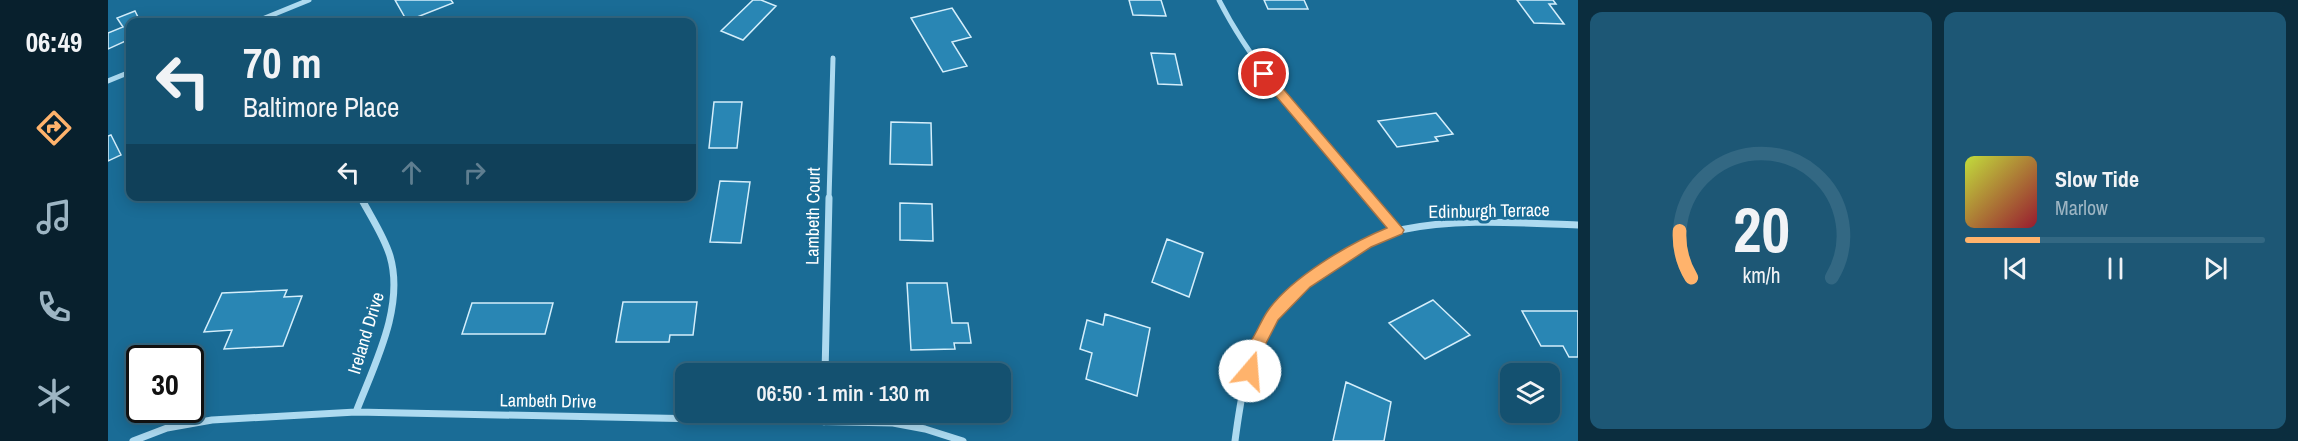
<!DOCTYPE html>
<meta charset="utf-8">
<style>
body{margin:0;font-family:"Archivo Narrow",sans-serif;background:#1d5775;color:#f1f3f6;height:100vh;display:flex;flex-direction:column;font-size:22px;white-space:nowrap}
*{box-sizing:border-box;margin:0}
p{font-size:20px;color:#9db5c3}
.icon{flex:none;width:33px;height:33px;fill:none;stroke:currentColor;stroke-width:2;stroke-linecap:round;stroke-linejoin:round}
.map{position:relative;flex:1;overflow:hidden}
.sheet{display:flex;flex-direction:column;gap:12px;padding:12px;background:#0b2d3e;width:720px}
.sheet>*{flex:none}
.top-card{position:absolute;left:18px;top:18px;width:570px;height:183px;border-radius:12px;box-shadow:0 3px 15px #0003,0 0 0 2px #336883;background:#145170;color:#f1f3f6;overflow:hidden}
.fabs{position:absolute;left:1392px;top:363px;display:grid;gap:12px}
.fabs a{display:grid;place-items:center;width:60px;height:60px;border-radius:12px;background:#145170;box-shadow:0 3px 15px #0003,0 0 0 2px #336883;font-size:30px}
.speed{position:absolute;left:18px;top:345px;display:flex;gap:12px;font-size:30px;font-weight:700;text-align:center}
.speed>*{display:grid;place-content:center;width:78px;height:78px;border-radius:50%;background:#145170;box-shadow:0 3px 15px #0003,0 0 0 2px #336883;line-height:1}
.speed .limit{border:3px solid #111;border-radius:9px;background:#fff;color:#111}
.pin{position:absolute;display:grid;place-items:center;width:51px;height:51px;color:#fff;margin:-26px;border:3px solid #fff;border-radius:50%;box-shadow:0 2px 6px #0007}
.me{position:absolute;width:66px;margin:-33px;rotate:18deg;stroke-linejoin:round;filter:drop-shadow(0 0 4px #0008)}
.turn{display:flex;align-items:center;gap:21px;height:126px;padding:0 18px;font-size:27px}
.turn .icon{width:78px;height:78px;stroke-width:2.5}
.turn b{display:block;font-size:42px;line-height:51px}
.lanes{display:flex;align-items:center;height:57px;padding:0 18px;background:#0003;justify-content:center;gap:30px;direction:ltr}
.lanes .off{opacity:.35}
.sheet .card{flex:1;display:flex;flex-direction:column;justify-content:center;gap:9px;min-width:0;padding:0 21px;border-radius:12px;background:#1d5775}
.sheet .dial{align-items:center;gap:0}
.dial svg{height:156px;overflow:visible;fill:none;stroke:#336883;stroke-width:7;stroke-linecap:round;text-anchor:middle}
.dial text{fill:#f1f3f6;stroke:none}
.song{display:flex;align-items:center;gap:18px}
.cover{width:72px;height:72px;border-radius:9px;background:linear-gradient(135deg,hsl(70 70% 55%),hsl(350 70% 35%))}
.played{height:6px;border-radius:3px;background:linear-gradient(90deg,#ffb36c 25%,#336883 25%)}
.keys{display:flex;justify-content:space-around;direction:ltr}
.sheet .tiles{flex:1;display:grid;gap:12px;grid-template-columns:repeat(2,1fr)}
.trip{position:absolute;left:567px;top:363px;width:336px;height:60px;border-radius:12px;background:#145170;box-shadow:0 3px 15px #0003,0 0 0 2px #336883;font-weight:600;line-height:60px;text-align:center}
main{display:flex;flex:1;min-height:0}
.dock{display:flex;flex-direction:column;width:108px;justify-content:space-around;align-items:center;background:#08202d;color:#9db5c3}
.dock .icon{width:42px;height:42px}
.dock .current{color:#ffb36c}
.dock b{font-size:27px;color:#f1f3f6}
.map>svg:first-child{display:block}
</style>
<main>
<nav class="dock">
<b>06:49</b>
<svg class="icon current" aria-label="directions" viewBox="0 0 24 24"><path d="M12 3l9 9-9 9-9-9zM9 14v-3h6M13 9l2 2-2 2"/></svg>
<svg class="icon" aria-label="music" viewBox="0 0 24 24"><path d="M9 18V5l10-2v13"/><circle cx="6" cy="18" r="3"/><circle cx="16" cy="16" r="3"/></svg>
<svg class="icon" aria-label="phone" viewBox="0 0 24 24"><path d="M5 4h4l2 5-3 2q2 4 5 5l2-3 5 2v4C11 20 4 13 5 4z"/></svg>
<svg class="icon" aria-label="climate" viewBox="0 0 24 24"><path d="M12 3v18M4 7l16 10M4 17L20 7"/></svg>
</nav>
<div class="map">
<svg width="1470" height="441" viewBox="0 0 1470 441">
<rect width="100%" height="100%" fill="#1a6c96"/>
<path fill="#2986b4" stroke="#d4eefb" stroke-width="1.5" d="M287,0h56l2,3 -46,18z
M645,0h8l15,6 -33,34 -22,-9z
M1021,0h32l5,16 -33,-1z
M1156,0h40l4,9h-40z
M1409,0h36l3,4h-7l15,20 -30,-1z
M844,8l19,29 -19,5 15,24 -24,6 -32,-54z
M27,11l5,10 10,-4 4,5h-24v17l-22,10v-16l15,-6 -6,-9z
M1043,53l24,1 7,31 -24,-1z
M606,102h28l-5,46h-28z
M1328,113l17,21 -18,3 3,4 -41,6 -19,-26z
M783,122l40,1 1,42 -42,-1z
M3,135l10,20 -13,6v-25z
M612,181l30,1 -9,61 -31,-1z
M792,203l32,1 1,37 -33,-1z
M1059,239l36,14 -14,44 -37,-15z
M799,283h40l5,40h16l3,20h-17l1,6 -44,1z
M179,290l-3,7 18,-1 -19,50 -59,3 8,-19 -28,2 18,-39z
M1325,300l37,35 -45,24 -36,-36z
M515,302h74l-4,33h-23l-1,7h-53z
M364,303h81l-8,31h-83z
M1414,311h56v46h-9l-6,-11h-22z
M997,314l45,14 -13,68 -51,-17 6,-26 -12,-4 7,-29 16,5z
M1238,382l45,20 -7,39h-51z"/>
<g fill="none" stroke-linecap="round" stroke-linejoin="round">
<path stroke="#addaf0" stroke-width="5" d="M1111,0c38,75 98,136 152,199
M147,22l54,-22
M0,81l22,-9
M252,196l2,3
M721,199l4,-141"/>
<path stroke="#addaf0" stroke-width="7" d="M1262,198l27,32
M717,374l4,-176
M248,412c18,-47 49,-105 34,-156 -6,-20 -19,-39 -29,-58
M716,412v10
M25,441l34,-13 45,-8 144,-8 537,11 32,6 38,12
M1127,441c12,-91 24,-130 104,-181 19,-12 39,-25 61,-30 59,-12 119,-7 178,-5"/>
</g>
<path fill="#ffb36c" stroke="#a67446" stroke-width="1.5" d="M1156,69l4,2 136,159 -2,4 -31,13 -61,40 -32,33 -17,33 -6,23 -5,2 -6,-2c-5,-10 2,-25 7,-35 6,-9 10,-20 16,-29 23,-34 83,-69 120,-84l-127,-151v-6z"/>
<g text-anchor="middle" stroke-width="6" stroke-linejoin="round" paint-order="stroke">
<g font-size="18" fill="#fff" stroke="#1a6c96">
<text transform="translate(1381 211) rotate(-1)" y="6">Edinburgh Terrace</text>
<text transform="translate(705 216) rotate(-89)" y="6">Lambeth Court</text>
<text transform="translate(258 333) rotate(-73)" y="6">Ireland Drive</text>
<text transform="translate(440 401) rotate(1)" y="6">Lambeth Drive</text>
</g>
</g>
</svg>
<div class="fabs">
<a><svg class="icon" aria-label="layers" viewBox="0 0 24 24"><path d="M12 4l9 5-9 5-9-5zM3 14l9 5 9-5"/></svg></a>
</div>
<div class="speed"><div class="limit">30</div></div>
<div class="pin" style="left:1156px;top:74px;background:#d93025"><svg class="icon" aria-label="arrive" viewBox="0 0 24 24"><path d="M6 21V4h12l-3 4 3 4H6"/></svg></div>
<svg class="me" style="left:1142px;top:371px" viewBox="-20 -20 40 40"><circle r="19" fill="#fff"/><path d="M0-13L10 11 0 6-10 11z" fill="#ffb36c"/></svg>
<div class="trip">06:50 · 1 min · 130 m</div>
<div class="top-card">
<div class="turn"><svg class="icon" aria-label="left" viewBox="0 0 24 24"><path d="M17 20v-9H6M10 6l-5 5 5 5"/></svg><div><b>70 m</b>Baltimore Place</div></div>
<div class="lanes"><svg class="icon" aria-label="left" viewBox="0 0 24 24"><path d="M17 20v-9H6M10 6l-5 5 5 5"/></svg><svg class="icon off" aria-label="ahead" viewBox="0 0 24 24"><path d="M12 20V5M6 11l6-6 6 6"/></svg><svg class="icon off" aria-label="right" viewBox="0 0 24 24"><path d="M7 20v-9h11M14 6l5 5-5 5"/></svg></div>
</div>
</div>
<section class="sheet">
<div class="tiles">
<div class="card dial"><svg viewBox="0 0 100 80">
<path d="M14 69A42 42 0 1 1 86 69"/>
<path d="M14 69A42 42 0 0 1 8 45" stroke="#ffb36c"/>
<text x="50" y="56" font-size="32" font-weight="700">20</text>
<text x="50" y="72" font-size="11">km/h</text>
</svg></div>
<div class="card">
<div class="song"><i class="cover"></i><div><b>Slow Tide</b><p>Marlow</p></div></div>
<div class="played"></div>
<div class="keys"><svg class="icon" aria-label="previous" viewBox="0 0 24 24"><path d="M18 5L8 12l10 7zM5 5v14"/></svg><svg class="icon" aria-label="pause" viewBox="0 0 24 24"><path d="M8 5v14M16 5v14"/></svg><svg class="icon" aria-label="next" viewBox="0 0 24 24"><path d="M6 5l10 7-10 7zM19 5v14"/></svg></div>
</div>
</div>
</section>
</main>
